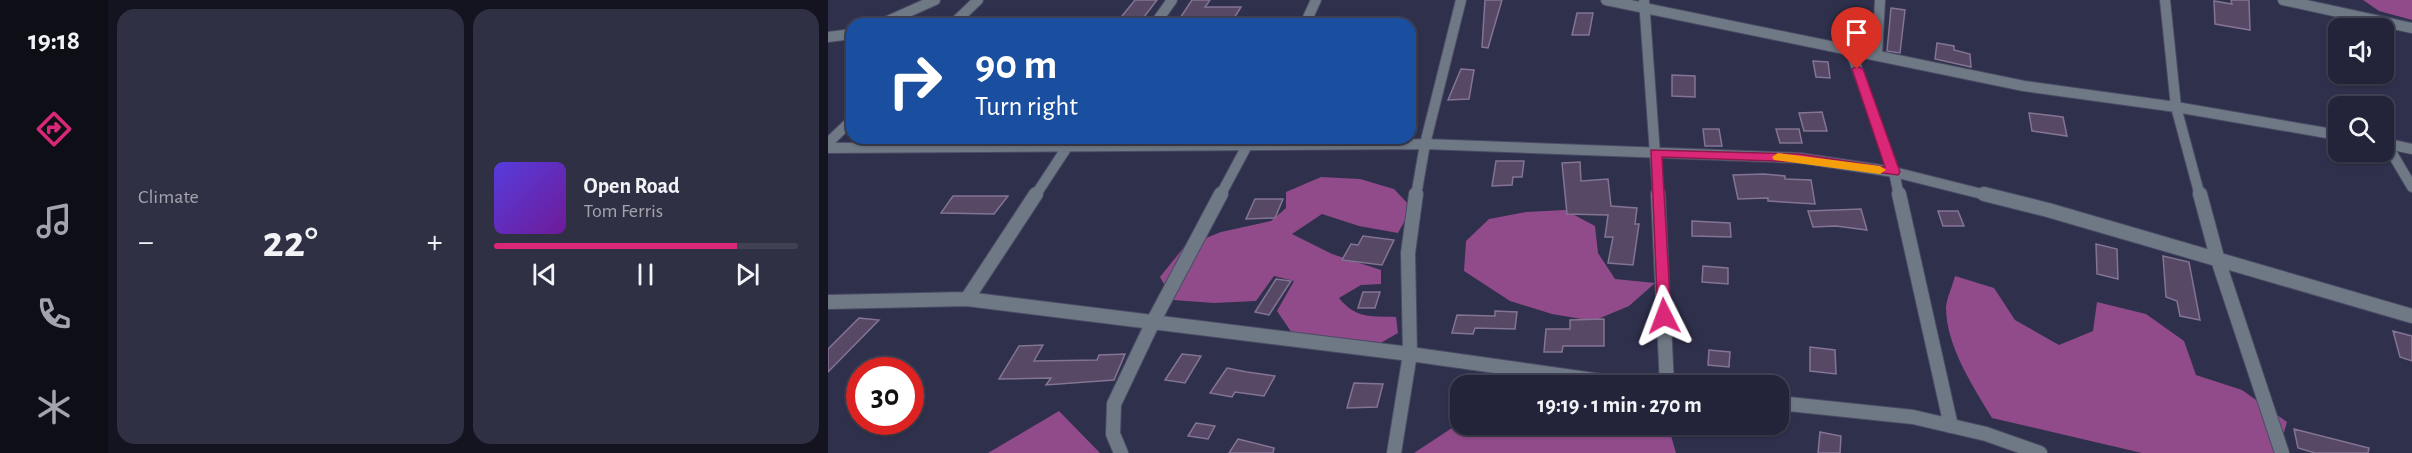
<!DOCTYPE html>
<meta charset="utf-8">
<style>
body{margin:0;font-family:"Alegreya Sans",sans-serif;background:#2f3044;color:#f1f3f6;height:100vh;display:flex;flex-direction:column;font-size:22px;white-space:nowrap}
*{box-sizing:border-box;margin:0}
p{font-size:20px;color:#a3a4ae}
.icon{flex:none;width:33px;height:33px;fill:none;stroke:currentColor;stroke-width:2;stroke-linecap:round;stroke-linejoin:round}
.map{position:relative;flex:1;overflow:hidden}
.panel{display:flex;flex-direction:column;gap:9px;padding:9px;background:#13141f;width:720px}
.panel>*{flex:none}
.top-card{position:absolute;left:18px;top:18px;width:570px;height:126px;border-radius:18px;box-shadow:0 2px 4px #0004,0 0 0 2px #404153;background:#1a4fa0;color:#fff;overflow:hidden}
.controls{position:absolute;left:1500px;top:18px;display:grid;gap:12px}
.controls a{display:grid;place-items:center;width:66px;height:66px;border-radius:12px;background:#232439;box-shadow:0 2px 4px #0004,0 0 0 2px #404153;font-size:30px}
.speed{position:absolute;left:18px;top:357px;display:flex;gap:12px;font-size:30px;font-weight:700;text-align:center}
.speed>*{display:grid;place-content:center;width:78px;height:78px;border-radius:50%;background:#232439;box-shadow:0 2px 4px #0004,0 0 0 2px #404153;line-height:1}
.speed .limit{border:9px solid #d22;background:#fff;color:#111}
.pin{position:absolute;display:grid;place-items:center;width:51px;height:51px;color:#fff;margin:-62px -26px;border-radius:50% 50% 50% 0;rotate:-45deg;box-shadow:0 0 6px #0007}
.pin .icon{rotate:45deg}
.me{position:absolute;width:66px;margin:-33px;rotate:357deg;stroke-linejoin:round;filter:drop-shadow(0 0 4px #0008)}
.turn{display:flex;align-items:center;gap:21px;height:126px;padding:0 30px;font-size:27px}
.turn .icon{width:78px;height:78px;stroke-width:2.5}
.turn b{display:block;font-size:42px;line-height:51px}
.big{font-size:45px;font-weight:600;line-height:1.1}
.panel .widget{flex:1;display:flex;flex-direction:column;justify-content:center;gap:9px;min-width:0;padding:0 21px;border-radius:18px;background:#2f3044}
.song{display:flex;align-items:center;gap:18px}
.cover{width:72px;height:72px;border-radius:9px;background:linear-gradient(135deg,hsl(250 70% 55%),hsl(280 70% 35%))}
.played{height:6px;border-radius:3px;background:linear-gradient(90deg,#db2777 80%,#404153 80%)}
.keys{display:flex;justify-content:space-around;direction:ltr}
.heat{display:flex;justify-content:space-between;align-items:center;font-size:33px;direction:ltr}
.panel .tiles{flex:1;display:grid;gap:9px;grid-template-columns:repeat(2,1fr)}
.trip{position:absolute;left:622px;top:375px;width:339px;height:60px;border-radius:18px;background:#232439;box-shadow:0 2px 4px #0004,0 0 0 2px #404153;font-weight:600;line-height:60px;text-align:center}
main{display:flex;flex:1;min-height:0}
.menu{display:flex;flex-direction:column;width:108px;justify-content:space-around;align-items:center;background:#0e0e17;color:#a3a4ae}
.menu .icon{width:42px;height:42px}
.menu .on{color:#db2777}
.menu b{font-size:27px;color:#f1f3f6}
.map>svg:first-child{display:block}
</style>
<main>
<nav class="menu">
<b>19:18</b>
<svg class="icon on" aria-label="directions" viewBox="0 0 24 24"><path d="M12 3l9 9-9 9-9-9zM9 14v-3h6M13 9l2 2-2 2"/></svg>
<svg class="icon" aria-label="music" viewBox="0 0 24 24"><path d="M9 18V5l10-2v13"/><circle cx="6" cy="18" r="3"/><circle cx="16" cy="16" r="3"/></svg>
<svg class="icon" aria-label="phone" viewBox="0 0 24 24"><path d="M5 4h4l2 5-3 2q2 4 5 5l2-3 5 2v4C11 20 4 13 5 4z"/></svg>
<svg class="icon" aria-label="climate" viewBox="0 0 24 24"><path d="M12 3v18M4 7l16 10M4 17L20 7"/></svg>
</nav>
<section class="panel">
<div class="tiles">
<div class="widget"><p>Climate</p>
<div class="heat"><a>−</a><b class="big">22°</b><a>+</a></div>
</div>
<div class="widget">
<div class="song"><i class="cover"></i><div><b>Open Road</b><p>Tom Ferris</p></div></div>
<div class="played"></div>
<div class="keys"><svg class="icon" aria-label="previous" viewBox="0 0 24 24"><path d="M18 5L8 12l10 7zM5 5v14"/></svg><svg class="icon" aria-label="pause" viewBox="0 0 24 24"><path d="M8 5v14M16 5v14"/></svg><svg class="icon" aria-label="next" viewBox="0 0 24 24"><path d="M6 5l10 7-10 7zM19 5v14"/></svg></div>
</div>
</div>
</section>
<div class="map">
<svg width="1584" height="453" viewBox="0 0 1584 453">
<rect width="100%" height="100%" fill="#2f304c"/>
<path fill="#914b8a" d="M1535,0h49v20l-33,-9z
M493,177l39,2 34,10 18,19 -14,25 -39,-7 -37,-12 -30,20 40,20 49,16v14l-20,1 -22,13c17,21 32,18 57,19l2,16 -21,12 -83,-9 -17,-25 17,-30 -20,-5 -18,25 -42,2 -41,-3 -13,-23 24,-30 37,-15 50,-11 15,-13v-16z
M737,210l30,16 3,27 17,26 40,4 -26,23 -36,15 -41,-7 -42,-13 -46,-30 2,-30 23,-22 37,-7z
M1127,276l39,12 21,32 44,25 34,-14 4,-29 49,12 38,27 12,34 46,15 45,32 -9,31h-136l-150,-35c-19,-32 -46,-72 -46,-111 1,-10 7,-22 9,-31z
M633,405v19l207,1 8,28h-262l41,-27z
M231,411l41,42h-112z"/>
<path fill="#574966" stroke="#837493" stroke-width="1.5" d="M307,0h22l-16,21h-23z
M364,0h18l-5,7h36l-8,13 -55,1z
M657,0h17l-14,48 -6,-1z
M1403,0h18l1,30 -35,-6 -1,-23 18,3z
M1063,8l14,2 -5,43 -13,-2z
M749,13h16l-4,22h-17z
M1109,43l17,3v4l16,4 1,13 -36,-8z
M985,61l15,1 2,16 -14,-1z
M633,69l13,1 -5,29 -21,1z
M844,75l23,1v21l-23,-1z
M994,112l5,19h-23l-5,-18z
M1201,113l34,4 4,19 -35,-5z
M875,129h16l3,17h-17z
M948,129h23l3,14h-22z
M668,161h28l-2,16h-9l-1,8 -20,1z
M752,162l1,19 27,-2 3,27 26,2 -2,16h4l-6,41 -25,-2 5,-26h-8l3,-22 -41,-1 -5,-51z
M936,174l21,2v3l26,1 4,24 -47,-3v-3l-30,1 -5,-24z
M125,196h55l-14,18 -53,-1z
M427,199h28l-8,19 -29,1z
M1033,209l6,21 -31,-4 -23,1 -5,-16z
M1110,211h20l6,15h-21z
M864,221l38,2 1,14 -39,-1z
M535,236l31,4 -12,25 -40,-5 9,-16 7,1z
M1268,244l21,5 1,30 -21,-5z
M1335,256l26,6 11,58 -20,-4 -3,-15 -11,-4z
M875,266l25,2v16l-26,-2z
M448,279l15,2 -22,34 -14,-3z
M535,292h17l-5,16h-17z
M667,311l22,1 -2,17 -40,-1 -2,6 -21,-1 5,-18 38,1z
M31,318l20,2 -51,52v-23z
M776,319v27h-41l-1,6h-18l2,-23h24v-9z
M1565,331l19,5v25l-12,-4z
M215,345l-9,16 63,-1 2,-5 26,-1 -11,26 -68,5 5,-7 -52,1 20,-33z
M982,347l25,3 1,24 -26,-3z
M881,350l21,2 -1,15 -21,-2z
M354,354l19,2 -16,27 -20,-3z
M399,368l20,4 28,4 -11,20 -29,-4 -3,5 -22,-4z
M526,383l29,1 -6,23 -30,1z
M368,423l19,3 -7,13 -20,-3z
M1466,429l75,19 -1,5h-53l-17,-5z
M992,432l21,4 -1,17h-22z
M410,439l36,9 -1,5h-44z"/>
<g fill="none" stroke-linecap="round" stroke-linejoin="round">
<g stroke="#4a4b65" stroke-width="12">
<path id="minor-far1" d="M778,0l418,86 152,21 162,28
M816,0l14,196
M1337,0l11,107 24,89
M1455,0l129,28
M53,24l54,-24
M125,24l25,-24
M327,24l17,-24
M477,24l11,-24
M0,37l24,-3
M1022,49l44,123 5,24
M1049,55l3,-55
M0,143l24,-23
M1556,143l28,6
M1558,143l26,44
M0,148l597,-4 375,14 94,14 96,24
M207,196l38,-58
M392,196l29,-54
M588,196l9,-52 36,-144"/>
</g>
<g stroke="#4a4b65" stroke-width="16">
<path id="minor" d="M830,194l9,192
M1071,194l52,232
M1156,194l64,16 364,106
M1372,194l17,63 65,196
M139,299l69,-105
M0,302l139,-3 443,55 226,32
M951,403l134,14 73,17 54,19
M293,453l-8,-19 1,-30 39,-82 68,-128
M566,453l16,-99 -2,-101 8,-59"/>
</g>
<use href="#minor-far1" stroke="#6f7985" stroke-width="10"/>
<use href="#minor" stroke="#6f7985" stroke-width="14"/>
</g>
<path fill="#db2777" stroke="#8e194d" stroke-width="1.5" d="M1029,66l6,3 37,103 -2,3 -98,-13 -138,-5 9,159 -2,4h-11l-7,-170 149,4 85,13 -33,-98z"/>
<path fill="#f59e0b" d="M950,153l102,13 6,4 -6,4 -106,-14 -2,-3z"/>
</svg>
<div class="controls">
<a><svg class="icon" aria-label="sound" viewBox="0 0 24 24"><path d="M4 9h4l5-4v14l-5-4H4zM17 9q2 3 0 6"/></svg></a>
<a><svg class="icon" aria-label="search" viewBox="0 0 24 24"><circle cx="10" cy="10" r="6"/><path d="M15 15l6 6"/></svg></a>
</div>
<div class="speed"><div class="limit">30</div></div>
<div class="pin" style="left:1029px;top:69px;background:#d93025"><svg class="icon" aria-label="arrive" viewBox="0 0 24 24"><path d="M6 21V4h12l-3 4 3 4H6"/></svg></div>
<svg class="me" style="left:836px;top:316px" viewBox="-20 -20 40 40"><path d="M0-17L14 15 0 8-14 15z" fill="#db2777" stroke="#fff" stroke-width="4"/></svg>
<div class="trip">19:19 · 1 min · 270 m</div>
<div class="top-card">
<div class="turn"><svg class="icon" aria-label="right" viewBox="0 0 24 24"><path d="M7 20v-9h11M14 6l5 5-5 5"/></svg><div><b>90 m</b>Turn right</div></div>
</div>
</div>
</main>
